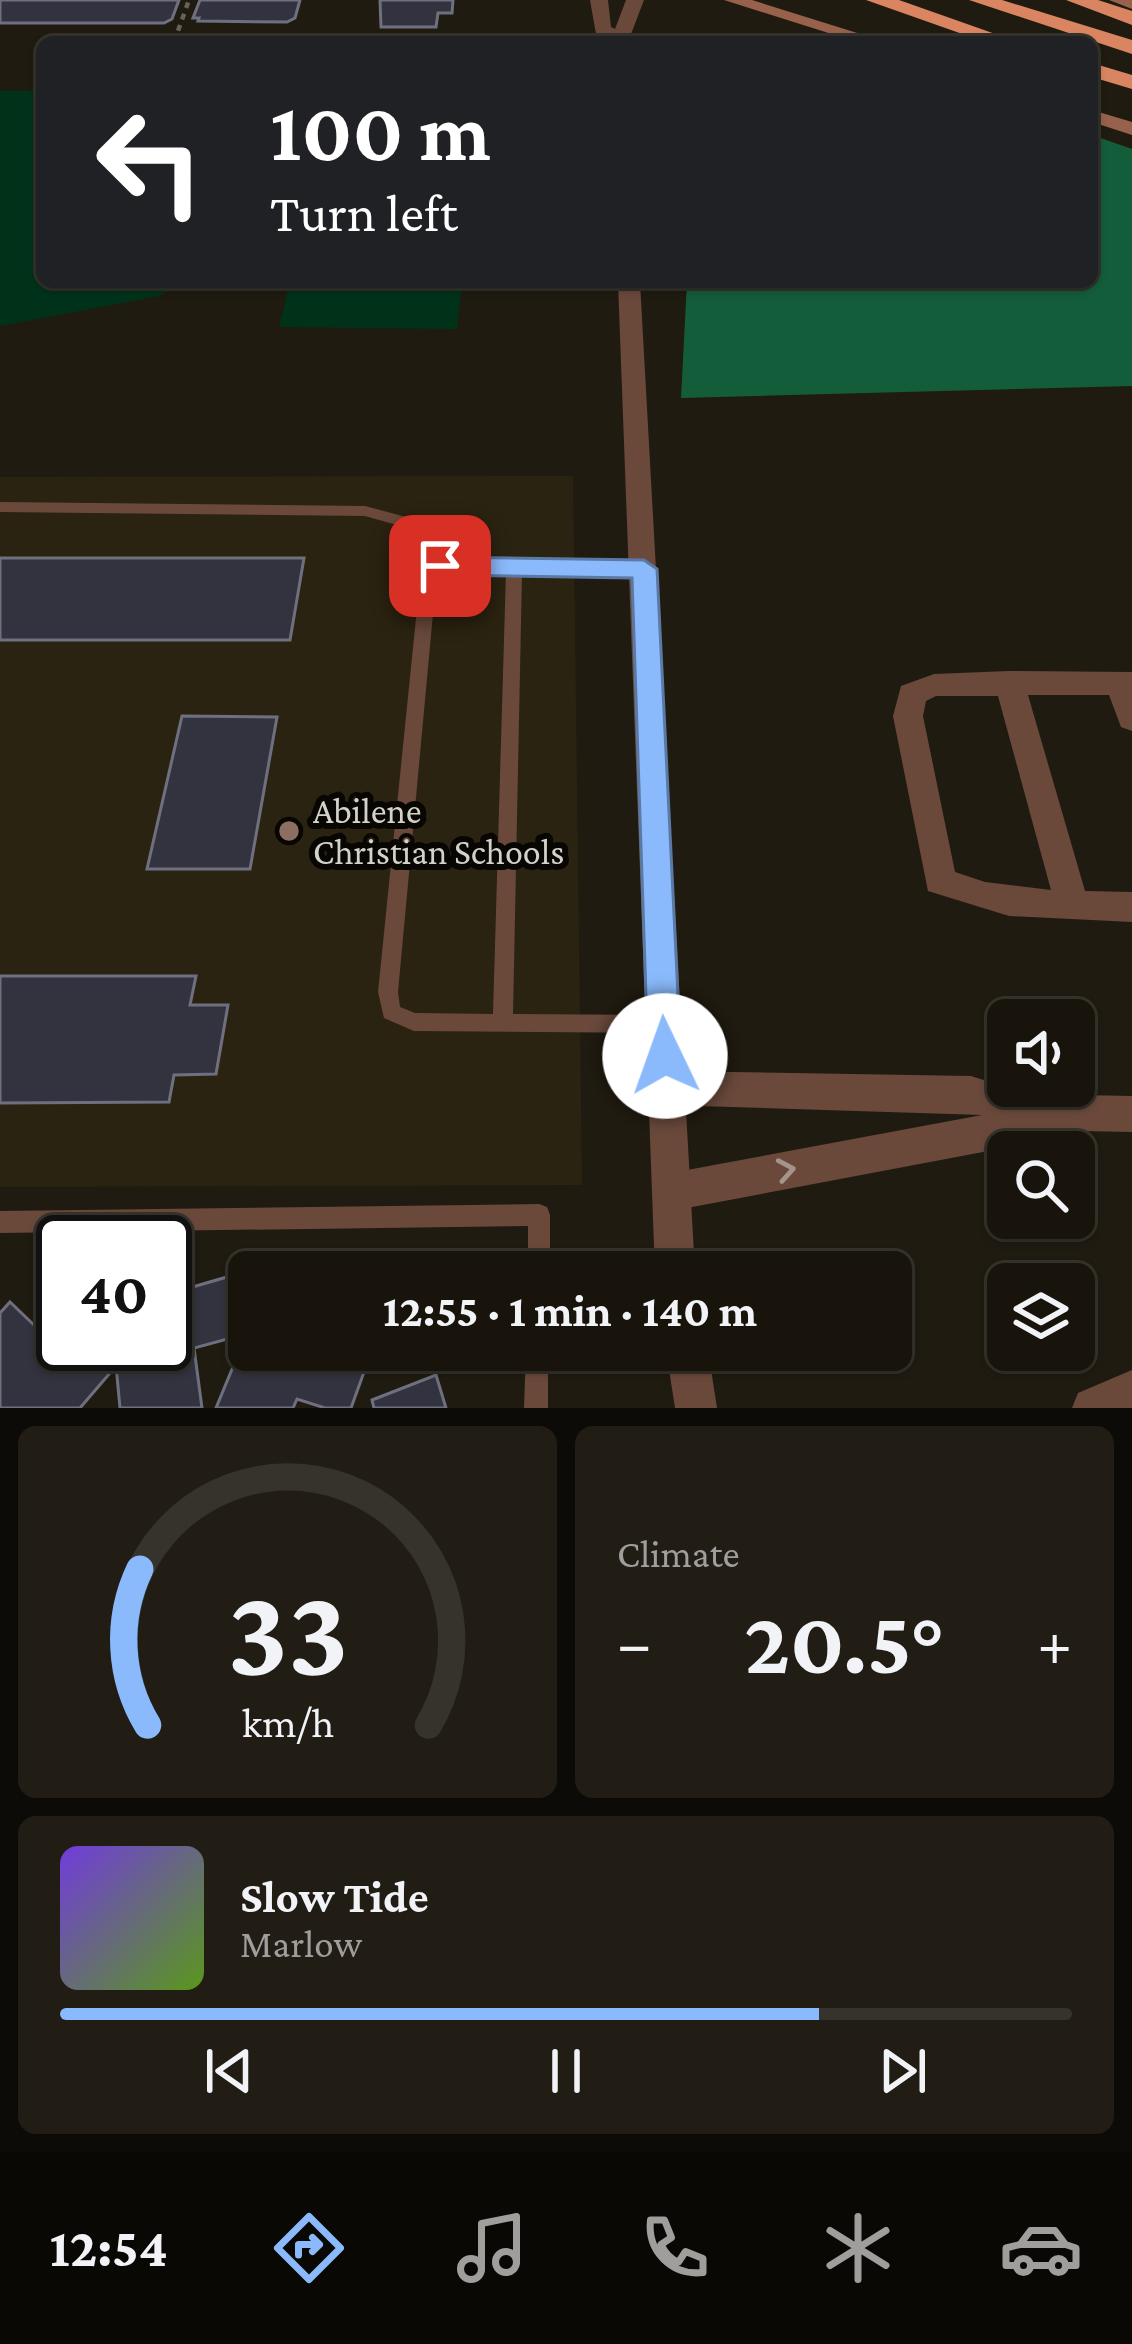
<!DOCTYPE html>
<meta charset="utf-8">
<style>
body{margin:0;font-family:"Crimson Pro",serif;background:#211d15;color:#f1f3f6;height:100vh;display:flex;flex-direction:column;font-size:45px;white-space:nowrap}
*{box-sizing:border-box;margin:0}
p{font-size:39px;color:#9f9e9d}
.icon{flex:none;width:66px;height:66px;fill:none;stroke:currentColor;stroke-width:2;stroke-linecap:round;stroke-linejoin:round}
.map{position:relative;height:1408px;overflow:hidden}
.sheet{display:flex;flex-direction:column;gap:18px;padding:18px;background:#0d0b07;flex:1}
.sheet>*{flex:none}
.banner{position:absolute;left:36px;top:36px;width:1062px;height:252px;border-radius:18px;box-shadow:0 3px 9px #0004,0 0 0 3px #36332d;background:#202124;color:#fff;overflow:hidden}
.controls{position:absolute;left:987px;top:999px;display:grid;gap:24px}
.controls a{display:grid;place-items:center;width:108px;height:108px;border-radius:18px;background:#18140c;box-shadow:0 3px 9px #0004,0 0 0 3px #36332d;font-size:60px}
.speed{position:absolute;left:36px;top:1215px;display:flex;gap:24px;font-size:60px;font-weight:700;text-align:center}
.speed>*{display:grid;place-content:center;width:156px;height:156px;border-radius:50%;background:#18140c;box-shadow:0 3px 9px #0004,0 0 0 3px #36332d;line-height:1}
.speed .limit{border:6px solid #111;border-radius:18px;background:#fff;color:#111}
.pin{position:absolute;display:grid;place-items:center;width:102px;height:102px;color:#fff;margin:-51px;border-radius:24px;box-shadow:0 6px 18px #0006}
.me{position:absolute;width:132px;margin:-66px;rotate:357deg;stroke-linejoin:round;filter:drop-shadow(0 0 9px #0008)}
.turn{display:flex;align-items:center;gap:42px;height:252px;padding:0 36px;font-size:54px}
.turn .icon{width:156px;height:156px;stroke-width:2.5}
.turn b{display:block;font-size:84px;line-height:102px}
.big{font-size:90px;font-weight:700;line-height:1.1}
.sheet .widget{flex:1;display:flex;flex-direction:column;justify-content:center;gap:18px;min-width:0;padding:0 42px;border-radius:18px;background:#211d15}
.sheet .dial{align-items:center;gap:0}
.dial svg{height:312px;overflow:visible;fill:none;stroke:#36332d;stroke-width:7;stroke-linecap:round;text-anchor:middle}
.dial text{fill:#f1f3f6;stroke:none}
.song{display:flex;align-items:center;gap:36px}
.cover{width:144px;height:144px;border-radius:18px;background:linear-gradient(135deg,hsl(260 70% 55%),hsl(90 70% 35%))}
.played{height:12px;border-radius:6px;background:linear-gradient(90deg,#8abafc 75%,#36332d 75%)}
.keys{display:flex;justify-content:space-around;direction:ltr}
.heat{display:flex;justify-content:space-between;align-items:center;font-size:66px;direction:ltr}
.sheet .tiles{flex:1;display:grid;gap:18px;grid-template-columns:1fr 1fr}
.widget:last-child{grid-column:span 2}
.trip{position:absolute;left:228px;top:1251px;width:684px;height:120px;border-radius:18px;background:#18140c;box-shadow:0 3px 9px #0004,0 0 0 3px #36332d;font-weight:700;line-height:120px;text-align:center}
.dock{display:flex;height:192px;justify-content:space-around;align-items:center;background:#0a0805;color:#9f9e9d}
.dock .icon{width:84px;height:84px}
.dock .on{color:#8abafc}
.dock b{font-size:54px;color:#f1f3f6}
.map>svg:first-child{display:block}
</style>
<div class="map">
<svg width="1132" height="1408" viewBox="0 0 1132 1408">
<rect width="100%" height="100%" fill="#201b10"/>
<path fill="#2b2311" d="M573,476l9,709 -582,2v-710z"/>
<path fill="#00321a" d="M0,91h42v191h145l-28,14 -159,30z
M290,282h172l-5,47 -178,-2z"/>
<path fill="#145d3a" d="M1092,135l40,14v237l-451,12 6,-116h405z"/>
<path fill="#32333f" stroke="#6f707f" stroke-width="3" d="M0,0h179l-7,19 -8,4h-164z
M200,0h100l-5,18 -8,4 -89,-1 1,-3h-6z
M380,0h73l-1,13h-14l-2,14h-55z
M0,558h304l-14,82h-290z
M182,716l95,1 -27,152h-103z
M0,976h196l-6,29h38l-12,69 -42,1 -5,27 -169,1z
M227,1277l8,60 -41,11 8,60h-82l-6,-64h51v-49z
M10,1302l48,46 56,-4 2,22 -36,42h-80v-95z
M249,1328v22h123l-21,58h-26l-28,-9 -4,9h-77z
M436,1375l10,33h-72l-2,-8z"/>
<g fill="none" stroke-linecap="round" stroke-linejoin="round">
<path stroke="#666258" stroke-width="4.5" stroke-dasharray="6 6" stroke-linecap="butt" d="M174,42l15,-42"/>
<path fill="#6a493b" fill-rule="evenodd" d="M0,502l365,4 56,15 23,40 205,4 3,4 -8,5 -122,-1 -9,441 150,1 7,3 3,6 -3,6 -7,3 -249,-2 -30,-13 -6,-26 42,-413 12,-14 -21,-36 -46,-13 -365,-4zM444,571l62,1 -13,442 -78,-1 -15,-6 -2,-15 38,-411z
M539,1204l8,3 3,8v57h-22v-46l-528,7v-22z
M526,1350h22v58h-24z"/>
<path fill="#6a493b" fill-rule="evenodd" d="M1009,671l123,1v59l-11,-4 -12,-32h-81l57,196 47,1v30l-123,-6 -81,-25 -35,-175 8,-30 33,-12zM936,696h62l53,194 -66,-8 -30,-10 -32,-156 3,-15z
M667,1071l304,5 56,18 105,2v36l-102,-2 -47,22 -312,59 -14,-5 -5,-14 5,-14 14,-5 311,-58 -315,-10 -13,-5 -5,-12 5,-12z
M1132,1370v38h-60l6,-15z"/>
<path fill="#6a493b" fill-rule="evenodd" d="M590,0h18l3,27 4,2 11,-29h18l-16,42h-18l-14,-8z
M618,282h22l55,990h-40z
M666,1350h42l9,58h-42z"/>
<path fill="#97614b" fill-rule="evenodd" d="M724,0h28l134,42h-29z
M1109,0h23v9z
M1092,110l40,12v13l-40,-13z"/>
<path fill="#d98562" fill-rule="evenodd" d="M866,0h33l119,42h-33z
M969,0h33l130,40v14z
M1066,0h32l34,11v14z
M1092,63l40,12v14l-40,-12z"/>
</g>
<defs><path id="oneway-chevron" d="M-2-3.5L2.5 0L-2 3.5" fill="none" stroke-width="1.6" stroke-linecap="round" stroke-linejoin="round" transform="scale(3)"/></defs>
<use stroke="#a49489" href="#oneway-chevron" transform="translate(786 1170) rotate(-10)"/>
<path fill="#8abafc" stroke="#5a79a4" stroke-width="3" d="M440,557l204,3 13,9 24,487 -5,11 -11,5 -12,-5 -5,-11 -16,-478 -192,-3 -13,-9z"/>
<circle fill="#8d6e63" stroke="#080603" stroke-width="4.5" cx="289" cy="831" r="12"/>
<g text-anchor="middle" stroke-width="12" stroke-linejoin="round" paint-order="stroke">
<g font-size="36" fill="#d4d1c9" stroke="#080603" text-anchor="start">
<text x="313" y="823">Abilene<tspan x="313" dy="41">Christian Schools</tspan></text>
</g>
</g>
</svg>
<div class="controls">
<a><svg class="icon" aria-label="sound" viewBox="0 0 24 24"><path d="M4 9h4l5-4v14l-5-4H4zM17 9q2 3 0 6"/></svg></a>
<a><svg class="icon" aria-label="search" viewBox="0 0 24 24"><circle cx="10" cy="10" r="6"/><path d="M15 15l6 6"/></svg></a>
<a><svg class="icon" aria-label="layers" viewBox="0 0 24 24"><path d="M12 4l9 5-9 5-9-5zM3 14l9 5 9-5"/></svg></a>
</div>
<div class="speed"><div class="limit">40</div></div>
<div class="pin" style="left:440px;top:566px;background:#d93025"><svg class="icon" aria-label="arrive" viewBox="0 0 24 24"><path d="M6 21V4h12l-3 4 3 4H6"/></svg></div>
<svg class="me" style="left:665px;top:1056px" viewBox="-20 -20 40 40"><circle r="19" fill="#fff"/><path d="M0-13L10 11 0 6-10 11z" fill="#8abafc"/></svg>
<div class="trip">12:55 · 1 min · 140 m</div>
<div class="banner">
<div class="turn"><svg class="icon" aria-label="left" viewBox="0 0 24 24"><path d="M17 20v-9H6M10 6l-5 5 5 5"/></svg><div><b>100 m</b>Turn left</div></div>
</div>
</div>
<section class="sheet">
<div class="tiles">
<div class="widget dial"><svg viewBox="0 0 100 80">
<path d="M14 69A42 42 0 1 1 86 69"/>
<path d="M14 69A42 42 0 0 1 12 29" stroke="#8abafc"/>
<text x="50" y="56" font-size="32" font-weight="700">33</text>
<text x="50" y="72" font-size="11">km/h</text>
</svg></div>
<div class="widget"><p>Climate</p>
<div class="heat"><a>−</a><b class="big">20.5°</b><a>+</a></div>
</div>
<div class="widget">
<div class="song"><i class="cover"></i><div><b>Slow Tide</b><p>Marlow</p></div></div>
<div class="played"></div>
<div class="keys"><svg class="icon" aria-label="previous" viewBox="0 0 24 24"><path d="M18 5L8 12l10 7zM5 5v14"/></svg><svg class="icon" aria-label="pause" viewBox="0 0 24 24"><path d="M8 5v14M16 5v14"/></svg><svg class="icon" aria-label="next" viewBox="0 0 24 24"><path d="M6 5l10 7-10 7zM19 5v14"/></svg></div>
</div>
</div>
</section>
<nav class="dock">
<b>12:54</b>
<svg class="icon on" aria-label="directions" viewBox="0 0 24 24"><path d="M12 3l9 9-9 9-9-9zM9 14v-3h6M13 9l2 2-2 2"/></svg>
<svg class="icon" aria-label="music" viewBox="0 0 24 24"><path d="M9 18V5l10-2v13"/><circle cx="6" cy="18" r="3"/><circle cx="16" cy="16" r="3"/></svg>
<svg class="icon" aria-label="phone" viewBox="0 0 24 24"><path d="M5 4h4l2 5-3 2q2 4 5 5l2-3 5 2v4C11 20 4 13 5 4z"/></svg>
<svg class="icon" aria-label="climate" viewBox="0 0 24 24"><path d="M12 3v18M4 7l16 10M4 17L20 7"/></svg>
<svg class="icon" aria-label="car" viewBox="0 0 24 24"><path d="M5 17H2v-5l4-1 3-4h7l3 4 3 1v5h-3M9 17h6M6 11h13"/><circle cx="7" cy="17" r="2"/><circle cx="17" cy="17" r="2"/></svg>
</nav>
